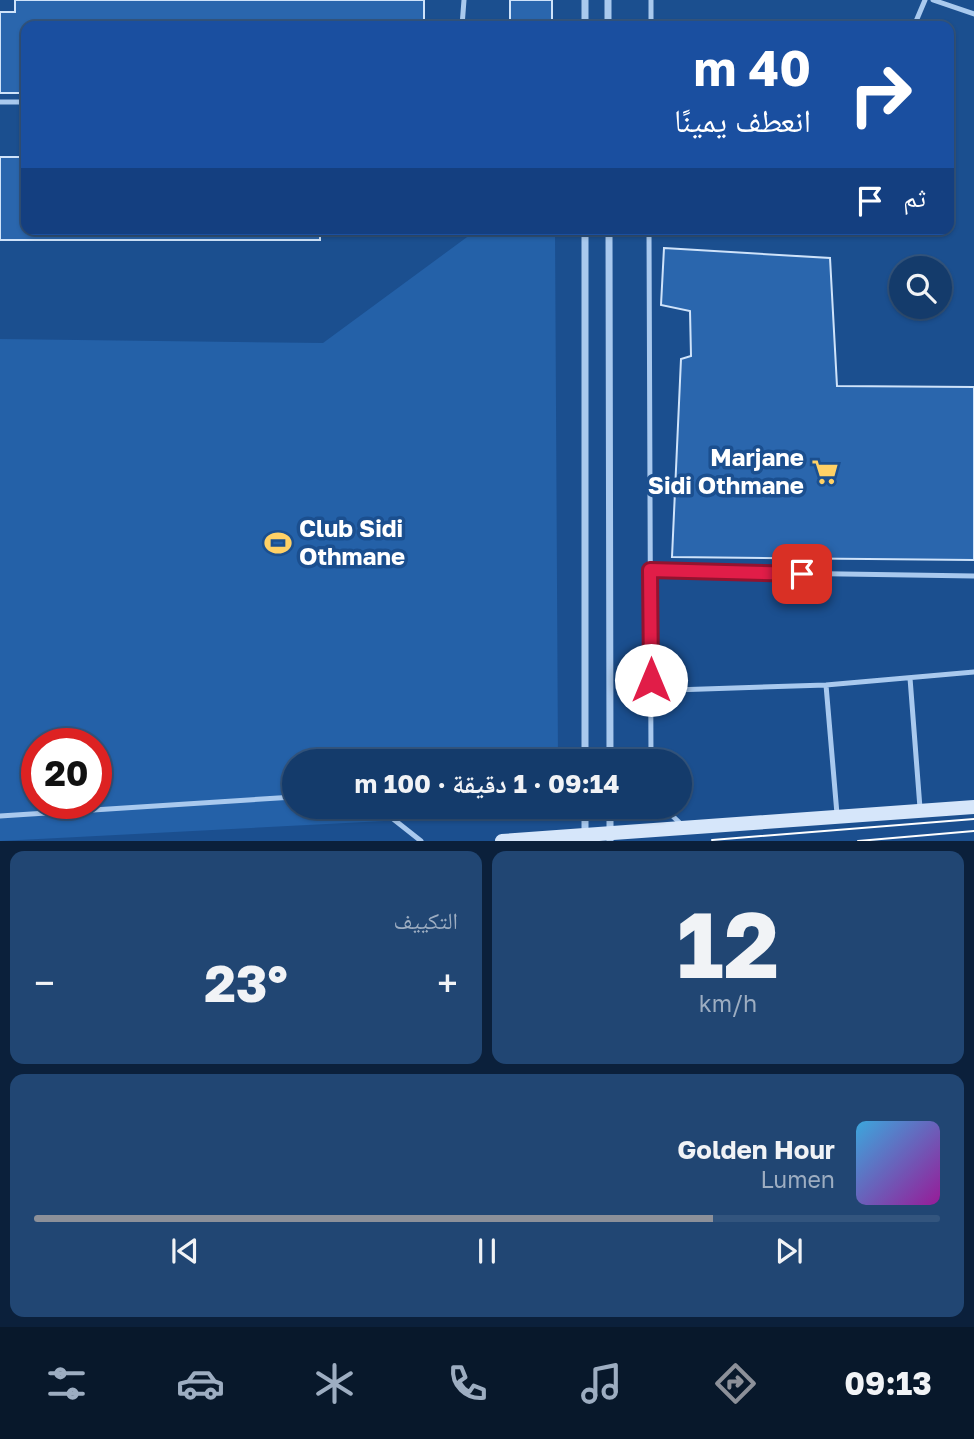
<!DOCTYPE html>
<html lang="ar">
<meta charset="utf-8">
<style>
body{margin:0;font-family:"Golos Text","Noto Naskh Arabic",sans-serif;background:#214673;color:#f1f3f6;direction:rtl;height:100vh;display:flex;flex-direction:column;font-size:26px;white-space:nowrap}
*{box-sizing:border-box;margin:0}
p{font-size:23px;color:#9dadc1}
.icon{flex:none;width:38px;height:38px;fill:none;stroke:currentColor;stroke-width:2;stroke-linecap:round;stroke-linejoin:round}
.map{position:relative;height:841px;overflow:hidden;direction:ltr}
.details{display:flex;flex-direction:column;gap:10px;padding:10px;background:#0b203b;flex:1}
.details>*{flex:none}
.top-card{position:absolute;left:21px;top:21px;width:933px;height:214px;border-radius:14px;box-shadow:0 2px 5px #0004,0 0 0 2px #33557e;direction:rtl;background:#1a4fa0;color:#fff;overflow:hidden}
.fabs{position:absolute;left:889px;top:256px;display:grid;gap:14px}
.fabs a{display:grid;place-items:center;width:63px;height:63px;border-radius:50%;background:#143b6b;box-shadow:0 2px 5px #0004,0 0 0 2px #33557e;font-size:35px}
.speed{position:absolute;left:21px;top:728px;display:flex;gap:14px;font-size:35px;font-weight:700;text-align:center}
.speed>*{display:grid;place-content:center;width:91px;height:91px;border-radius:50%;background:#143b6b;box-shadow:0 2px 5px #0004,0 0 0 2px #33557e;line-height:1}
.speed .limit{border:10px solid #d22;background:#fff;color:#111}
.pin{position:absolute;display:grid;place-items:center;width:60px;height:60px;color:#fff;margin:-30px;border-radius:14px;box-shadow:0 4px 10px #0006}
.me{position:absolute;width:77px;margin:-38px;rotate:0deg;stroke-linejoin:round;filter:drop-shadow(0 0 5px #0008)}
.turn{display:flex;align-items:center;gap:24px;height:147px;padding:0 28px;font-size:32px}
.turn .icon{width:91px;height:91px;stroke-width:2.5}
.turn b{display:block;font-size:49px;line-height:60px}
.then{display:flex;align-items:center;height:66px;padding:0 28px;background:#0003;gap:14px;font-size:26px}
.big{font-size:52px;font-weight:700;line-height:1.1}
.details .card{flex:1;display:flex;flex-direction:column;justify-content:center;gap:10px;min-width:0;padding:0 24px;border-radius:14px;background:#214673}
.details .dial{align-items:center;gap:0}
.dial b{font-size:91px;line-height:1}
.song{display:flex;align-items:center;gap:21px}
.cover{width:84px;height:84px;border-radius:10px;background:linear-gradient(135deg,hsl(200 70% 55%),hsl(300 70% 35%))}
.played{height:7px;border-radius:4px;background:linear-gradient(90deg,#8c9099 75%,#33557e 75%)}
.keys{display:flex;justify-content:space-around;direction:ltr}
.heat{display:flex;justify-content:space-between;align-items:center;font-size:38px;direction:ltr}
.details .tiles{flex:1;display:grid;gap:10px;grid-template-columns:1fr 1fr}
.card:last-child{grid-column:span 2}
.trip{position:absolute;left:282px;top:749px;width:410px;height:70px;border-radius:35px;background:#143b6b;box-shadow:0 2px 5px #0004,0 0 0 2px #33557e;font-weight:700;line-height:70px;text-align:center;direction:rtl}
.dock{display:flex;height:112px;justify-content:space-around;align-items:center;background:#08182b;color:#9dadc1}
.dock .icon{width:49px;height:49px}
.dock .current{color:#8c9099}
.dock b{font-size:32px;color:#f1f3f6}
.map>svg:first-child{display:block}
</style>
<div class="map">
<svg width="974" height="841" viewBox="0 0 974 841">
<rect width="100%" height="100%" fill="#1b4f8f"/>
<path fill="#2461a8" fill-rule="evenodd" d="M478,229h77l3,532h-264v46h264v5l-558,29v-502l323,4zM37,744h59v59h-59z"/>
<path fill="#2a66ad" stroke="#cfe3fa" stroke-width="2" d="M15,0h409v26h-398v67h-26v-81h15z
M510,0h42v26h-42z
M0,157h26v72h294v11h-320z
M664,248l166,10 7,128 137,1v173l-302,-3 9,-198 10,-3 -1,-45 -29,-6z"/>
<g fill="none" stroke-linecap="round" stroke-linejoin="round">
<path stroke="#a9c9ee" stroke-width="5" d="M933,0l41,14
M462,26l2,-26
M651,26v-26
M914,26l11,-26
M0,102h26
M649,229l2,532
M650,571l324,5
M910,678l10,130
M665,679l2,7 7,4 152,-5 148,-13
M826,685l11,129
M378,807l43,34
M663,807l19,18
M0,816l294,-19"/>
<path stroke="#a9c9ee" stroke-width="7" d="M585,0v26
M608,0v26
M585,229v532
M609,229l1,532
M585,838v-31
M610,841v-34"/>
<path stroke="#d6e6fa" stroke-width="14" d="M502,841l472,-34"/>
<path stroke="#fff" stroke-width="2" d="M712,840l262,-21
M858,841l116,-10"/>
</g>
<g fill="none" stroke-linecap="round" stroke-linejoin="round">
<g stroke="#92132f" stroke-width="18">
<path id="route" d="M651,680l-1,-110 152,4"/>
</g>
<use href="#route" stroke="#e11d48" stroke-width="12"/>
</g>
<defs>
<g id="supermarket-bare" transform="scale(2.1)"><path d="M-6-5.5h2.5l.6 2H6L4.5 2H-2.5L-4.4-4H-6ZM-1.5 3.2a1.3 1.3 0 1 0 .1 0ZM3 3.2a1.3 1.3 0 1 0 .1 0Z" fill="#ffd166" stroke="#1b4f8f" stroke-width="2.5" paint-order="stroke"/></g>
<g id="stadium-bare" transform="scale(2.1)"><path d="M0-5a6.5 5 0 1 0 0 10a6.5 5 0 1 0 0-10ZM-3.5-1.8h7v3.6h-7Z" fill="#ffd166" stroke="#1b4f8f" stroke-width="2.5" paint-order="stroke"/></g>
</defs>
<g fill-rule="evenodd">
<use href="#supermarket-bare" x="825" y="472"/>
<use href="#stadium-bare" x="278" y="543"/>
</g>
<g text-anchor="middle" stroke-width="7" stroke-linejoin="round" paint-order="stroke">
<g font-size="24" font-weight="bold" fill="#fff" stroke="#1b4f8f" text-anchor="end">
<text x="804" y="466">Marjane<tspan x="804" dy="28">Sidi Othmane</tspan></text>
<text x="299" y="537" text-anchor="start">Club Sidi<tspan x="299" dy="28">Othmane</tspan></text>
</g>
</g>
</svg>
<div class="fabs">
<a><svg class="icon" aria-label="search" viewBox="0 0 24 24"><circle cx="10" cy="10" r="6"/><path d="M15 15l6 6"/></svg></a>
</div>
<div class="speed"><div class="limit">20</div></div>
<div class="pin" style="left:802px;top:574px;background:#d93025"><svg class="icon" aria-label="arrive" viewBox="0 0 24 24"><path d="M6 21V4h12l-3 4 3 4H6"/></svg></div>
<svg class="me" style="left:651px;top:680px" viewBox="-20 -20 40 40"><circle r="19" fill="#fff"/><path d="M0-13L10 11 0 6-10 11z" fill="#e11d48"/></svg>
<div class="trip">09:14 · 1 دقيقة · 100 m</div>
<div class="top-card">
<div class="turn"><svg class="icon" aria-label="right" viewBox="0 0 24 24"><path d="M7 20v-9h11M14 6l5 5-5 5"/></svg><div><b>40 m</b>انعطف يمينًا</div></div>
<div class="then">ثم<svg class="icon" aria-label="arrive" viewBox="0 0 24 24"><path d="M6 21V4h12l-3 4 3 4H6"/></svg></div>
</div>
</div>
<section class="details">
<div class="tiles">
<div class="card dial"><b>12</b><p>km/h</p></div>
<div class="card"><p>التكييف</p>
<div class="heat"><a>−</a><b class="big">23°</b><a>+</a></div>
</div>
<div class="card">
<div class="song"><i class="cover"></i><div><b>Golden Hour</b><p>Lumen</p></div></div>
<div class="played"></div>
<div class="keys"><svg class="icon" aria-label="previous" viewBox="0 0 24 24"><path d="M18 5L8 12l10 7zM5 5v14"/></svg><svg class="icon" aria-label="pause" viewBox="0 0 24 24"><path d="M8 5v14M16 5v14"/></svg><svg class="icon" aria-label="next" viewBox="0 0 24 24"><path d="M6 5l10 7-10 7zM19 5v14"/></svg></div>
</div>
</div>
</section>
<nav class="dock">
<b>09:13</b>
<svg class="icon current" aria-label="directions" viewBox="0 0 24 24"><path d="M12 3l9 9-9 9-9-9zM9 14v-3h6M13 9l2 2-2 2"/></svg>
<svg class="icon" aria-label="music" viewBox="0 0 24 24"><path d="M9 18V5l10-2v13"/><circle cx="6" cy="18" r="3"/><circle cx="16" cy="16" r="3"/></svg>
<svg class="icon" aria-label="phone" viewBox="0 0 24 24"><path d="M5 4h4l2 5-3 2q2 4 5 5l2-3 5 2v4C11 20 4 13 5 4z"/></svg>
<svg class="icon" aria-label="climate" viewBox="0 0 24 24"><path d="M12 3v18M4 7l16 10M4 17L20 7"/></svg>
<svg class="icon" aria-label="car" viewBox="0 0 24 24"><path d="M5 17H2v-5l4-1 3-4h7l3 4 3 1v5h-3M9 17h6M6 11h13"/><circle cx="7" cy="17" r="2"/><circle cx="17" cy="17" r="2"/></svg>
<svg class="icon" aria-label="filters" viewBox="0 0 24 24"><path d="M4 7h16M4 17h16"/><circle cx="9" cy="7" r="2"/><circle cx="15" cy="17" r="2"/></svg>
</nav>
